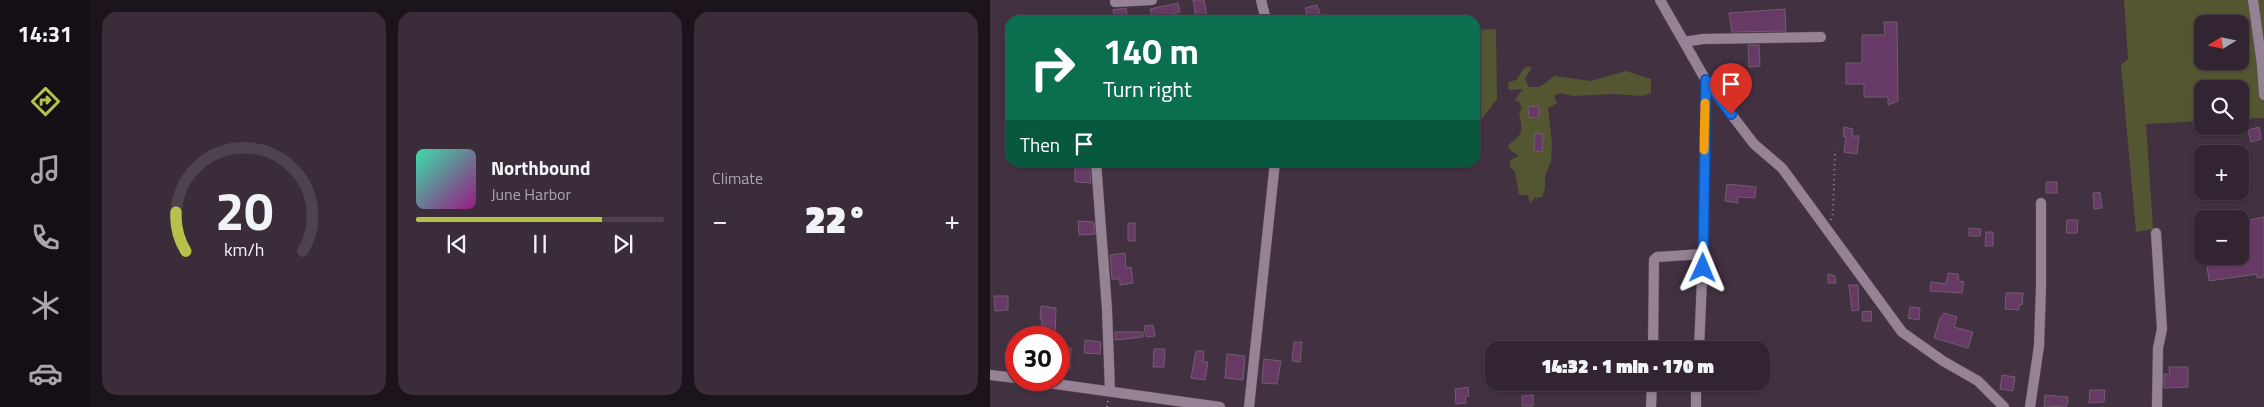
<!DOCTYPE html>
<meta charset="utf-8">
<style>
body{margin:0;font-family:"Titillium Web",sans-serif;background:#3a2d39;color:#f1f3f6;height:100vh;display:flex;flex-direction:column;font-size:19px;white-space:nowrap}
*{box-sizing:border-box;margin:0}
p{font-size:16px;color:#a8a5ab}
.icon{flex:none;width:28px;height:28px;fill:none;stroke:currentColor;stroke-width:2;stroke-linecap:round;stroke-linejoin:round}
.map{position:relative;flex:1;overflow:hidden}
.side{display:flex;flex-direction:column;gap:12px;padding:12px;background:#1c141b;width:900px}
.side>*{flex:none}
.hud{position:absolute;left:15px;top:15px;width:475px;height:152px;border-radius:15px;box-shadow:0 1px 4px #0004,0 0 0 1px #4d424d;background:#0b6e4f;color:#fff;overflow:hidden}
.needle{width:32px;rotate:260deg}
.tools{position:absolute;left:1204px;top:15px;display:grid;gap:10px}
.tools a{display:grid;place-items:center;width:55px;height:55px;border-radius:10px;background:#322531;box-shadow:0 1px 4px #0004,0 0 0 1px #4d424d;font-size:25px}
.speed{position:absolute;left:15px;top:326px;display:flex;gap:10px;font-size:25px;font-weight:700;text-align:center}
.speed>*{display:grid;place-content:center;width:65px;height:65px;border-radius:50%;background:#322531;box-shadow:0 1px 4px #0004,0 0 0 1px #4d424d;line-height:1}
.speed .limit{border:8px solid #d22;background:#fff;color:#111}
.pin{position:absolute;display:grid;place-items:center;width:42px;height:42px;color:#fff;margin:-51px -21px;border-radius:50% 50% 50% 0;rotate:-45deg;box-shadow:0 0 5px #0007}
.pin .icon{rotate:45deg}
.me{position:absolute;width:55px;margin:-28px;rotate:1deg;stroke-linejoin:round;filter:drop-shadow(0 0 4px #0008)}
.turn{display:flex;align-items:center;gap:18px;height:105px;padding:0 15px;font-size:22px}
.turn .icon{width:65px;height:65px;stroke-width:2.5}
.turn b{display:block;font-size:35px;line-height:42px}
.then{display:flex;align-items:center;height:48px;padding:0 15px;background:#0003;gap:10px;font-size:19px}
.big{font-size:38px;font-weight:800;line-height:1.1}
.side .tile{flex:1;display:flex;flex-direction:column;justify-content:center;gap:8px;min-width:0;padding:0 18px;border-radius:15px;background:#3a2d39}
.side .dial{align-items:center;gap:0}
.dial svg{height:130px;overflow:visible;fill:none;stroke:#4d424d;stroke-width:7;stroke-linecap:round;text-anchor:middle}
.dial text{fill:#f1f3f6;stroke:none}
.song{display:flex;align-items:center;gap:15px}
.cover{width:60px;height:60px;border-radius:8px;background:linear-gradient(135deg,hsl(160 70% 55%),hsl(310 70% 35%))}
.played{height:5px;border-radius:2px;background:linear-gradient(90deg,#b4c24a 75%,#4d424d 75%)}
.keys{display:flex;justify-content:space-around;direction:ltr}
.heat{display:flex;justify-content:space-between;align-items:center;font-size:28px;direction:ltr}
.side .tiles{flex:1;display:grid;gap:12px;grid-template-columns:repeat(3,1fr)}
.trip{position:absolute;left:495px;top:341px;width:285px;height:50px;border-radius:15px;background:#322531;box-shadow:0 1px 4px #0004,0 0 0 1px #4d424d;font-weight:800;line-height:50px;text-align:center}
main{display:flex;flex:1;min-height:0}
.tabs{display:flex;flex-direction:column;width:90px;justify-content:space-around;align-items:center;background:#140f14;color:#a8a5ab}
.tabs .icon{width:35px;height:35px}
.tabs .on{color:#b4c24a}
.tabs b{font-size:22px;color:#f1f3f6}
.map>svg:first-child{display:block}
</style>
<main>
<nav class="tabs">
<b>14:31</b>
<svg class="icon on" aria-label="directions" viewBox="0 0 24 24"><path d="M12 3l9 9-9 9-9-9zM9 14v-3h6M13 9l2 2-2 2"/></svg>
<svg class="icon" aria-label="music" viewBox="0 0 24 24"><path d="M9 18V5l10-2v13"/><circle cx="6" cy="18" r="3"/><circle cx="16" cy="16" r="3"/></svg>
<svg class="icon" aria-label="phone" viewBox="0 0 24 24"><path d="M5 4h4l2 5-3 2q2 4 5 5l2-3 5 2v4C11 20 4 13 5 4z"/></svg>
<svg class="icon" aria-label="climate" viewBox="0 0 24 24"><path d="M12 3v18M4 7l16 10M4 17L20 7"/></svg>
<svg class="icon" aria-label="car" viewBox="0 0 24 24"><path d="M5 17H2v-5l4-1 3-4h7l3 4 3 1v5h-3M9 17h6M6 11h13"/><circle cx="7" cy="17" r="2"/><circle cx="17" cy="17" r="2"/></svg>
</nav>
<section class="side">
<div class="tiles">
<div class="tile dial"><svg viewBox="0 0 100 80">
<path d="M14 69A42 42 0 1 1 86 69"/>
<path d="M14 69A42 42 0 0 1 8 45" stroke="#b4c24a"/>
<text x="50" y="56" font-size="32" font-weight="700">20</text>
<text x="50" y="72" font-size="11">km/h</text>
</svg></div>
<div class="tile">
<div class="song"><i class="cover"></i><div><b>Northbound</b><p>June Harbor</p></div></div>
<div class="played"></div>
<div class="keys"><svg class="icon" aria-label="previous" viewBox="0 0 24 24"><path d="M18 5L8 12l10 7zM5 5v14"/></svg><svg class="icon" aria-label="pause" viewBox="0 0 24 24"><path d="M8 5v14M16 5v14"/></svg><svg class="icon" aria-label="next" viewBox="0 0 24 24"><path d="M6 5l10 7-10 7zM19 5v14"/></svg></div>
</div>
<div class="tile"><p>Climate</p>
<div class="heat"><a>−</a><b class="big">22°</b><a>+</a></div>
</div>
</div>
</section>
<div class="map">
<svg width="1274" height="407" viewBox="0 0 1274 407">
<rect width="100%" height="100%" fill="#423141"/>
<path fill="#535631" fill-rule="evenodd" d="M1134,0h140v118l-24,1v-30h-38v32l-56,3 7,105 -17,3 -15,-167 7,-6zM1212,24h38v37h-38z
M506,29l1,70 -16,21 -6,-16v-74z
M535,67h7l-7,12 4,8h10l16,-11 36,5 35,-10 25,8v14l-10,3 -27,-2 -41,2 -13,-3 -6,3 3,7 -9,5 4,36 -1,17 -6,16v12l-3,8 -8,1 -4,6 -2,-9h-9l-4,-23 -5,-5v-7l9,-4 -10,-7 -1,-4c17,-12 14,-14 11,-34l3,-2 -2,-6 -5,-3 8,-11 -14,1 -1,-8 8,-2z"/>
<path fill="#673a65" stroke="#705d6e" d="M203,0h11l3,16 -11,2z
M188,3l2,9 -12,3 1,3 -16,2 -3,-11z
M327,5l4,11 -13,3 -3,-11z
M136,8l2,12h-13l-2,-10z
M795,9l1,22 -54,1 -3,-19z
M894,22h13l1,79 -10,4v-8h-24v-13h-18v-21h16v-28h23z
M758,45h11l1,21 -11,1z
M549,106v11l-10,1 -1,-11z
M854,127l9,2 -1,7h7l-2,18 -13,-2 2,-15h-3z
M1269,127l2,12 -10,3 -3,-12z
M545,133l8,1 -1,18 -8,-1z
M85,162h14l2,21 -16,-1z
M1056,182h11v11h-11z
M737,184l29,3 -1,11 -18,-1 1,6 -13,-2z
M1110,192l2,16 -8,1 -1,-16z
M1274,217v60l-7,1v-4l-48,7 -3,-25h34v-34z
M1077,220h11l-1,13h-11z
M88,221l16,1 1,12 -16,1z
M138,223h7v18h-7z
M979,228l12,1 -1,7h-11z
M996,232h7v14h-8z
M135,253l1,15 5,-1 2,16 -13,2v-6h-8l-2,-24z
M958,273l10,1 1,7 5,1 -2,11 -32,-2 1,-9 15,2z
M838,274l7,2 1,7h-8z
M859,285h9l1,25 -7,1z
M1016,293h17l-1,12h-3v5l-14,-1z
M4,296h14v14l-13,1z
M51,306l15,2 -1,30h-14l1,-19h-2z
M920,307l10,1 -1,12 -11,-2z
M881,311l1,10h-9l-1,-9z
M954,313l13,4 -3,10 19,5 -5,16 -34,-10 6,-20z
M163,325l2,11 -9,1 -2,-11z
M125,332h28v5l-28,3z
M95,340l16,2 -1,12 -16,-1z
M304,342h8l-2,20 -8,-1z
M69,348h12l-1,21 -11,-1z
M164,349h11l-1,18h-11z
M206,351h8l-1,11h5l-3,18 -14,-2z
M237,354l18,2 -2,24 -18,-2z
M274,359l17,2 -4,23 -15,-1z
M1179,367h19v20l-24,1v-14h6z
M1012,375l13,2 -2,14 -13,-2z
M478,387l1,9 -4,1 1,6 -10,1 -1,-15z
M1100,390h15l-1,12 -15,1z
M543,395v11h-11v-10z
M1055,395l23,2 -1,9 -23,1z"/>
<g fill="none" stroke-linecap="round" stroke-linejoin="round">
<g stroke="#5b4d5a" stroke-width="11">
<path id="minor" d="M271,0l5,20
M670,0l48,84 46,60 28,24 120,164 41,29 35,20 26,26
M1263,0l9,65 2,30
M125,2l37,-2
M694,42l19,-3 118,-2
M106,162l11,147 3,82
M1166,233l6,96 -4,19 -1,59
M663,350l1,-90 3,-3 46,-3
M709,350l4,-96 3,-174
M0,375l26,3
M37,380l193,27
M259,407l26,-245
M661,407l1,-25
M706,407v-25
M1040,407l9,-61 2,-59v-84"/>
</g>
<path stroke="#9c8e9b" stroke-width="2" stroke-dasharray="1 4" stroke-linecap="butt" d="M841,220l2,-7 2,-63
M117,407l1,-6"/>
<use href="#minor" stroke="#958294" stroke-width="10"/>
</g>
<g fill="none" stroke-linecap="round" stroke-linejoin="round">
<g stroke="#114b97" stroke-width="12">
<path id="route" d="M713,268l3,-188 25,34"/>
</g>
<use href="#route" stroke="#1a73e8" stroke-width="9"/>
<path stroke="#f59e0b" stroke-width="9" d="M714,150l1,-47"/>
</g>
</svg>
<div class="tools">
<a><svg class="needle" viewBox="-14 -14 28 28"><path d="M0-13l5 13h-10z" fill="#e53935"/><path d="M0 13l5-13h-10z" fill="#a8a5ab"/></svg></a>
<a><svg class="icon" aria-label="search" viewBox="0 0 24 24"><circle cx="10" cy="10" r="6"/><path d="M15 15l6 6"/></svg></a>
<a>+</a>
<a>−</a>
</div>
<div class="speed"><div class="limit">30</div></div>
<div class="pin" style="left:741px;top:114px;background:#d93025"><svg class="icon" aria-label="arrive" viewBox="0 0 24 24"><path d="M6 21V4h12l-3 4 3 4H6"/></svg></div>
<svg class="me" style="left:713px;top:268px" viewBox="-20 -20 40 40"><path d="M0-17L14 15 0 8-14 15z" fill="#1a73e8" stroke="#fff" stroke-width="4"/></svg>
<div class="trip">14:32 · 1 min · 170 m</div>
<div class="hud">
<div class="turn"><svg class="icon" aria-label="right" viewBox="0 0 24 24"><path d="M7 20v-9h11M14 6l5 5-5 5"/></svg><div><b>140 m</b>Turn right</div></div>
<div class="then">Then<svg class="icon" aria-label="arrive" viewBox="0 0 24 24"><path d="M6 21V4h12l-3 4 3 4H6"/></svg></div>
</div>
</div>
</main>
